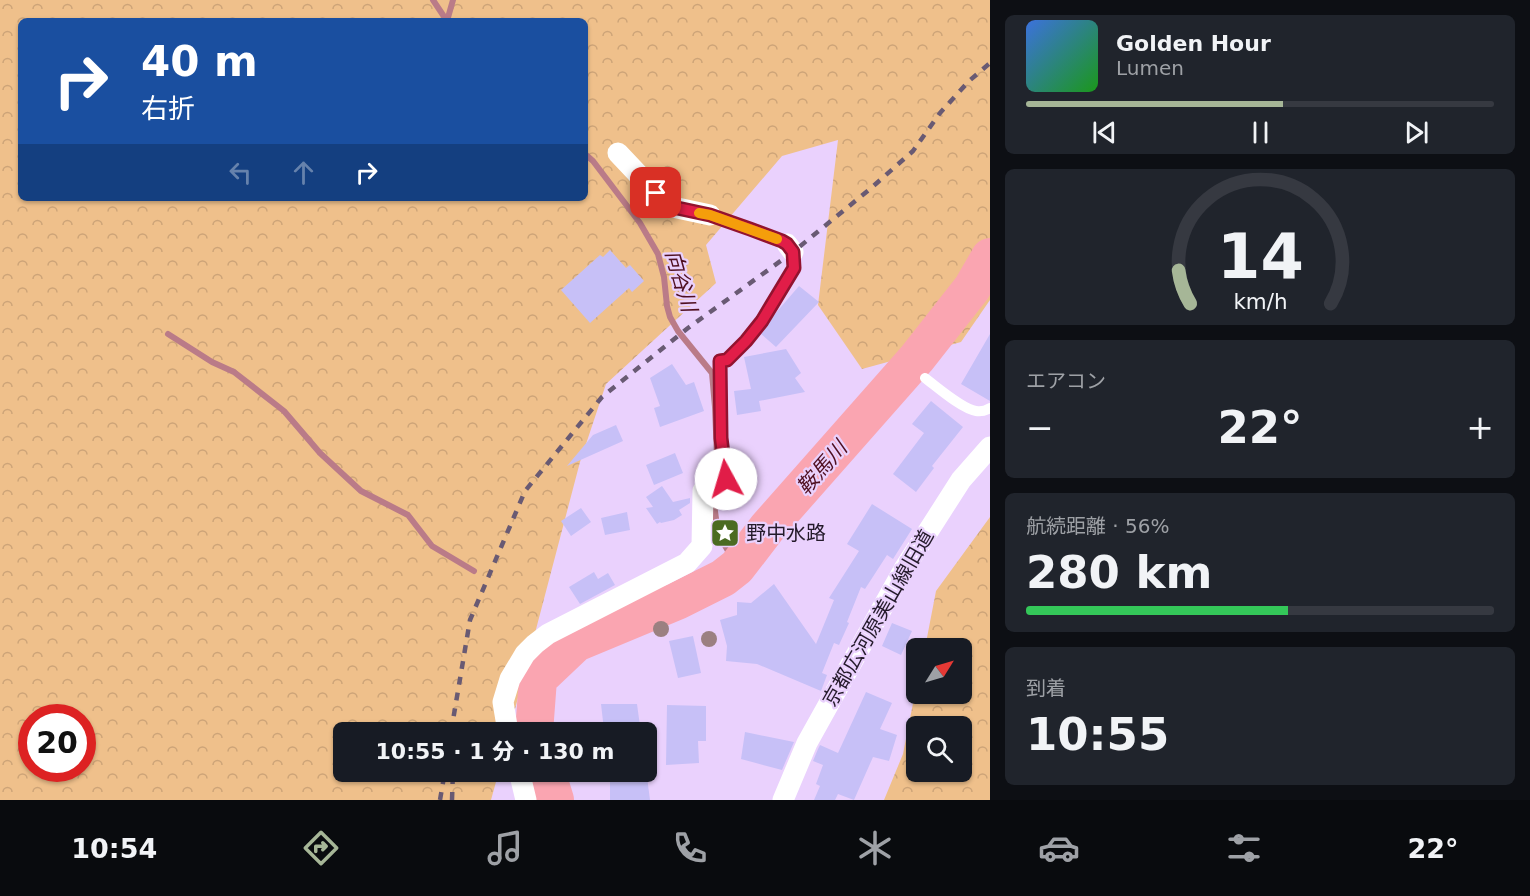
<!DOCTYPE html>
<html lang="ja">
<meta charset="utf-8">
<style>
body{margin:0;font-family:"DejaVu Sans","Noto Sans JP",sans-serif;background:#20242c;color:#f1f3f6;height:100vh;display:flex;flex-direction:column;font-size:22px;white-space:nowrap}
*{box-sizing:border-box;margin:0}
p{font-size:20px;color:#9ea1a6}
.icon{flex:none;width:33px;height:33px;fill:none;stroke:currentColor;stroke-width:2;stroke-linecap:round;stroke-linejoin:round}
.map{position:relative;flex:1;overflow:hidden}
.details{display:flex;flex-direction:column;gap:15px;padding:15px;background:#0d0f14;width:540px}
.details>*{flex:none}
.banner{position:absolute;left:18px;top:18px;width:570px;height:183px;border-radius:9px;box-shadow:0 2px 4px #0004;background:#1a4fa0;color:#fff;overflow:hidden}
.needle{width:39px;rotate:53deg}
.controls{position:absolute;left:906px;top:638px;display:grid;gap:12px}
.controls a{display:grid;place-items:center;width:66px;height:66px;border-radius:9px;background:#171b24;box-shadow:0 2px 4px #0004;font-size:30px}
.speed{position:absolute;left:18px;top:704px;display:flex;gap:12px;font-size:30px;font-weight:700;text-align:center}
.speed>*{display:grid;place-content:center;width:78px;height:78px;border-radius:50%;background:#171b24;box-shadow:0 2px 4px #0004;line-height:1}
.speed .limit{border:9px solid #d22;background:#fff;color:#111}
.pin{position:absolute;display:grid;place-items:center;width:51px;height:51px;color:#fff;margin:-26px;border-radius:12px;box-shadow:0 3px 9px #0006}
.me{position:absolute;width:66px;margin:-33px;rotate:354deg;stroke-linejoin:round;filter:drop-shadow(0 0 4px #0008)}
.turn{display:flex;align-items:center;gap:21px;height:126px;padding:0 24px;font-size:27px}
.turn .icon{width:78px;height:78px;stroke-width:2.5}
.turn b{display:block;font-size:42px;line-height:51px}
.lanes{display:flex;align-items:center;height:57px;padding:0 24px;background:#0003;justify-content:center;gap:30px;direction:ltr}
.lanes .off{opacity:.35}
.big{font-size:45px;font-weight:800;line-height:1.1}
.details .widget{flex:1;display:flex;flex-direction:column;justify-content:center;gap:9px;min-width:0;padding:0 21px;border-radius:9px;background:#20242c}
.details .dial{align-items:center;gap:0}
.dial svg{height:156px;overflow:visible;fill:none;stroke:#363941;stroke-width:7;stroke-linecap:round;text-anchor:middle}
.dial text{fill:#f1f3f6;stroke:none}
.song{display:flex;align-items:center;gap:18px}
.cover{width:72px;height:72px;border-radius:9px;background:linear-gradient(135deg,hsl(220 70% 55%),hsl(120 70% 35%))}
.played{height:6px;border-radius:3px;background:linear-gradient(90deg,#a6b697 55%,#363941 55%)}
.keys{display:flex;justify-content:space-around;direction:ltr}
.heat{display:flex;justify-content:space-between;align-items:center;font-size:33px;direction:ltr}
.charge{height:9px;border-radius:4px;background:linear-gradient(90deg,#34c759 56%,#363941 0)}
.trip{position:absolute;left:333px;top:722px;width:324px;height:60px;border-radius:9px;background:#171b24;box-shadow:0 2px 4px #0004;font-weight:800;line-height:60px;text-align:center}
.tabs{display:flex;height:96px;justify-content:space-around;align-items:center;background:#090b0e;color:#9ea1a6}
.tabs .icon{width:42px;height:42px}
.tabs .current{color:#a6b697}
.tabs b{font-size:27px;color:#f1f3f6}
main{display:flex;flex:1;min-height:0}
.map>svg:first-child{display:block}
</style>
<main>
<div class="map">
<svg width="990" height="800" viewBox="0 0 990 800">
<defs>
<pattern id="forest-crowns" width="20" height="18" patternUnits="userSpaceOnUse" patternTransform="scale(1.5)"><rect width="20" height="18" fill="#efc08b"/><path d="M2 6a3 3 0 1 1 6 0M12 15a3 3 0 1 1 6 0" fill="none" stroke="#cda478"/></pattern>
</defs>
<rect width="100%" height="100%" fill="#ead1fd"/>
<path fill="url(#forest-crowns)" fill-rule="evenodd" d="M0,0h990v300l-29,42 -99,27 -44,-64 20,-165 -56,16 -76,89 10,38 -110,101 -26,78 -71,270h-165v39h155l-8,29h-491zM21,21h564v177h-564zM32,717h50v51h-50z
M990,517v283h-106l19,-46 13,-66v5h46v-45h-37l11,-57zM916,726h46v45h-46z"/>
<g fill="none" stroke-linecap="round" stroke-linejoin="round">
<path stroke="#ba7b88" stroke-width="6" d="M433,0l14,21
M447,21l6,-21
M585,154l8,7 47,62 18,31 6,23 3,29 3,11 8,14 34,42 3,34 2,49 -4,41 5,36 19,34
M168,334l44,28 22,10 50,39 36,42 41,38 47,24 24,31 42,25"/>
<path stroke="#faa5b1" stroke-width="38" d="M534,732l4,-53 38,-36 101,-42 46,-23 14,-11 30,-39 150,-170 55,-70 18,-31
M546,771l9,29"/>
</g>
<path fill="#c7c0f7" d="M610,250l16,18 4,-3 14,16 -12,11 -3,-4 -39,35 -29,-33 39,-35 3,2z
M799,286l20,16 -43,45 -15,-13 13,-19z
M990,334v67l-29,-17z
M786,349l15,24 -6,5 10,14 -46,9 2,10 -24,4 -3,-24 17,-2 -7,-32z
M672,364l14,21 8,-3 10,29 -44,16 -6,-19 6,-2 -10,-28z
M931,401l32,26 -31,39 2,2 -18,24 -23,-18 31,-41 -12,-9z
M616,425l7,16 -56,25 26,-31z
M675,453l8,20 -29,12 -8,-20z
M662,486l11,16 17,-4v5l-11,7 3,5 -8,5 -13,3 -1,-1 -3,2 -11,-16 7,-1 -7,-10z
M872,504l40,25 -19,30 -6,-4 -22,34 -4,-2 -14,35 2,1 -10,22 -5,-2 -12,30 5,2 -6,16 -64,-27 -31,-3 1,-15 -7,-26 17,-5v-13l14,1 23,-19 42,60 18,-44 -5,-2 30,-47 -12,-7z
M581,508l10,14 -20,14 -10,-15z
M627,512l3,18 -25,5 -4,-17z
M594,572l4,7 10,-6 7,12 -35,19 -11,-17z
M892,623l20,8 -11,24 -19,-9z
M693,636l8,37 -23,5 -9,-37z
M866,692l26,11 -12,26 17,6 -8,26 -16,-4 -19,43 -16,-6 -3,6h-21l6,-14 -4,-2 7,-19 -10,-4 5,-12 2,-4 18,8z
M601,704h36l3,22 -36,4z
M667,705l39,1v35h-8l1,22 -33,2z
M745,732l49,10 -12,28 -41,-11z
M647,777l3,23h-40v-22z"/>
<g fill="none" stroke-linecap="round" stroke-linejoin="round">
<path stroke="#fff" stroke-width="10" d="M710,215l72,26 5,3
M925,378c12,9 37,31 51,33 5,1 9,0 14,-3
M708,489l18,-10 -5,-41 -1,-77 7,-1 19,-19 16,-20 18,-30 13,-23v-16"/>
<path stroke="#fff" stroke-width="21" d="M618,153l50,53 42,9
M787,244l6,8
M508,732l-5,-30 7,-23 15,-25 10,-10 13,-10 139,-71 15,-17 1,-55 5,-2
M519,771l7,29
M783,800l24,-57 97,-174 57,-89 29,-33"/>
<path stroke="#695a73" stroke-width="4.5" stroke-dasharray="8 8" stroke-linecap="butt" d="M451,732l19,-112 55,-129 77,-94 86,-69 105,-76 77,-63 43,-38 27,-38 29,-32 21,-18
M440,800l5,-29
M452,800l1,-29"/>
</g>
<g fill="#9b8081">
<circle cx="661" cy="629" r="8"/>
<circle cx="709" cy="639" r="8"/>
</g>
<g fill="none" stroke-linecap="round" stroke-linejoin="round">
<g stroke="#92132f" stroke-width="15">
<path id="route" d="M656,193l12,13 42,9 40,14 32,12 5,3 6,8 1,16 -23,38 -9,15 -16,20 -19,19 -7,1 1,77 5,41"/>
</g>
<use href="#route" stroke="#e11d48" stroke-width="10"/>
<path stroke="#f59e0b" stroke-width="10" d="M699,213l11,2 67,24"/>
</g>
<defs>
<g id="sight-square" transform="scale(1.5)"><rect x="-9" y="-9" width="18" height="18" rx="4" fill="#4b6b22" stroke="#ead1fd"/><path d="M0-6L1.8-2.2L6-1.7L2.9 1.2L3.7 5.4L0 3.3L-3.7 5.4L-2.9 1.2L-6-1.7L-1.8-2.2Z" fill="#fff"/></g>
</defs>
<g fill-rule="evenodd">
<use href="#sight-square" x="725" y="533"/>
</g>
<g text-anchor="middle" stroke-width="4.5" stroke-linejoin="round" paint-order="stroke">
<g font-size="20" fill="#241a2a" stroke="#ead1fd" text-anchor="start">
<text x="746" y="540">野中水路</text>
</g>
<g font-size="20" fill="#241a2a" stroke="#ead1fd">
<text transform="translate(878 618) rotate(-60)" y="7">京都広河原美山線旧道</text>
</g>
<g font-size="21" font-style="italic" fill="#4f0f20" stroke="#ead1fd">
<text transform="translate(681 281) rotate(74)" y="7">向谷川</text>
<text transform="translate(822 468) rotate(-49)" y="7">鞍馬川</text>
</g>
</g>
</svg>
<div class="controls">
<a><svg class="needle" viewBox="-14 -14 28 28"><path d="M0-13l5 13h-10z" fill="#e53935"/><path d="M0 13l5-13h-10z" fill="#9ea1a6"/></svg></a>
<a><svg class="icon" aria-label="search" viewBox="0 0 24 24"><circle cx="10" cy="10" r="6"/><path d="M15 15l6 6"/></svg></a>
</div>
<div class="speed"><div class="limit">20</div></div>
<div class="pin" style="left:656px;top:193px;background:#d93025"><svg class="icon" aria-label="arrive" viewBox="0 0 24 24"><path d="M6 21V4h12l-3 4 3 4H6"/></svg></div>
<svg class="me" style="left:726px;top:479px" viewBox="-20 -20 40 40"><circle r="19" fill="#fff"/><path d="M0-13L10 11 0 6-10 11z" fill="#e11d48"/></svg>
<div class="trip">10:55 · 1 分 · 130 m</div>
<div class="banner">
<div class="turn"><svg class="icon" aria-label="right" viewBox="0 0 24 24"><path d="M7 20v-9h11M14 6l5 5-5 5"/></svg><div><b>40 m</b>右折</div></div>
<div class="lanes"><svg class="icon off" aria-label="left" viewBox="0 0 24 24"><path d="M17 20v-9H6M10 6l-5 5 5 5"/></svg><svg class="icon off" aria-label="ahead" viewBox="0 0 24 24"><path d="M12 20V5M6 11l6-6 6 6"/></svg><svg class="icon" aria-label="right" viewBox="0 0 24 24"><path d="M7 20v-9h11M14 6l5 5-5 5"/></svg></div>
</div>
</div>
<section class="details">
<div class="widget">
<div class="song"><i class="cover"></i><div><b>Golden Hour</b><p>Lumen</p></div></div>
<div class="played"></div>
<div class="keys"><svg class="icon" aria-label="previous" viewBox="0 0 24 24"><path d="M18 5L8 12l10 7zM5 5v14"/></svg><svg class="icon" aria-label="pause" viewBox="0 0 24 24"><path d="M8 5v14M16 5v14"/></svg><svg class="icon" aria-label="next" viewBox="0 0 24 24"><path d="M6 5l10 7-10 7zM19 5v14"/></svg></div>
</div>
<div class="widget dial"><svg viewBox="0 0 100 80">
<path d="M14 69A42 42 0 1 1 86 69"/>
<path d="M14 69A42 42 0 0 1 8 52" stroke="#a6b697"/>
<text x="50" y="56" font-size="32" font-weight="700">14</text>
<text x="50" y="72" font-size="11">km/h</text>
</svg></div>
<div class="widget"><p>エアコン</p>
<div class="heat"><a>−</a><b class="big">22°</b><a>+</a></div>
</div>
<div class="widget"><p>航続距離 · 56%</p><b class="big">280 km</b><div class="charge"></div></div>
<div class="widget"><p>到着</p><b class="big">10:55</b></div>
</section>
</main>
<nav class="tabs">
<b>10:54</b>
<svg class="icon current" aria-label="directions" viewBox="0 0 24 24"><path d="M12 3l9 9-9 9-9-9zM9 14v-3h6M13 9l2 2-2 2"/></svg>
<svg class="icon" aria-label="music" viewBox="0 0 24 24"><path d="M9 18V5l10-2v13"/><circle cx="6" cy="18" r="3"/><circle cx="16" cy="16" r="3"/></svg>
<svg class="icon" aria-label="phone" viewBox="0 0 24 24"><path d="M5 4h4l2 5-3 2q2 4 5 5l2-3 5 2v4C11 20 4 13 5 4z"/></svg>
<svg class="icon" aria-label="climate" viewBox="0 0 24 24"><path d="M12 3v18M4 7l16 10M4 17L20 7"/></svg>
<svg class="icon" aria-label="car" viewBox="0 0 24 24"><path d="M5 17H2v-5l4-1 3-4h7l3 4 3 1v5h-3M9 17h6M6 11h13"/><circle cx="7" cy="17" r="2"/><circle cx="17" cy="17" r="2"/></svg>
<svg class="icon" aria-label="filters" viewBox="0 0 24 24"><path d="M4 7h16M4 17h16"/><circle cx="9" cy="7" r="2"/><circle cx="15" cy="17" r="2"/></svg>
<b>22°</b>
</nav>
